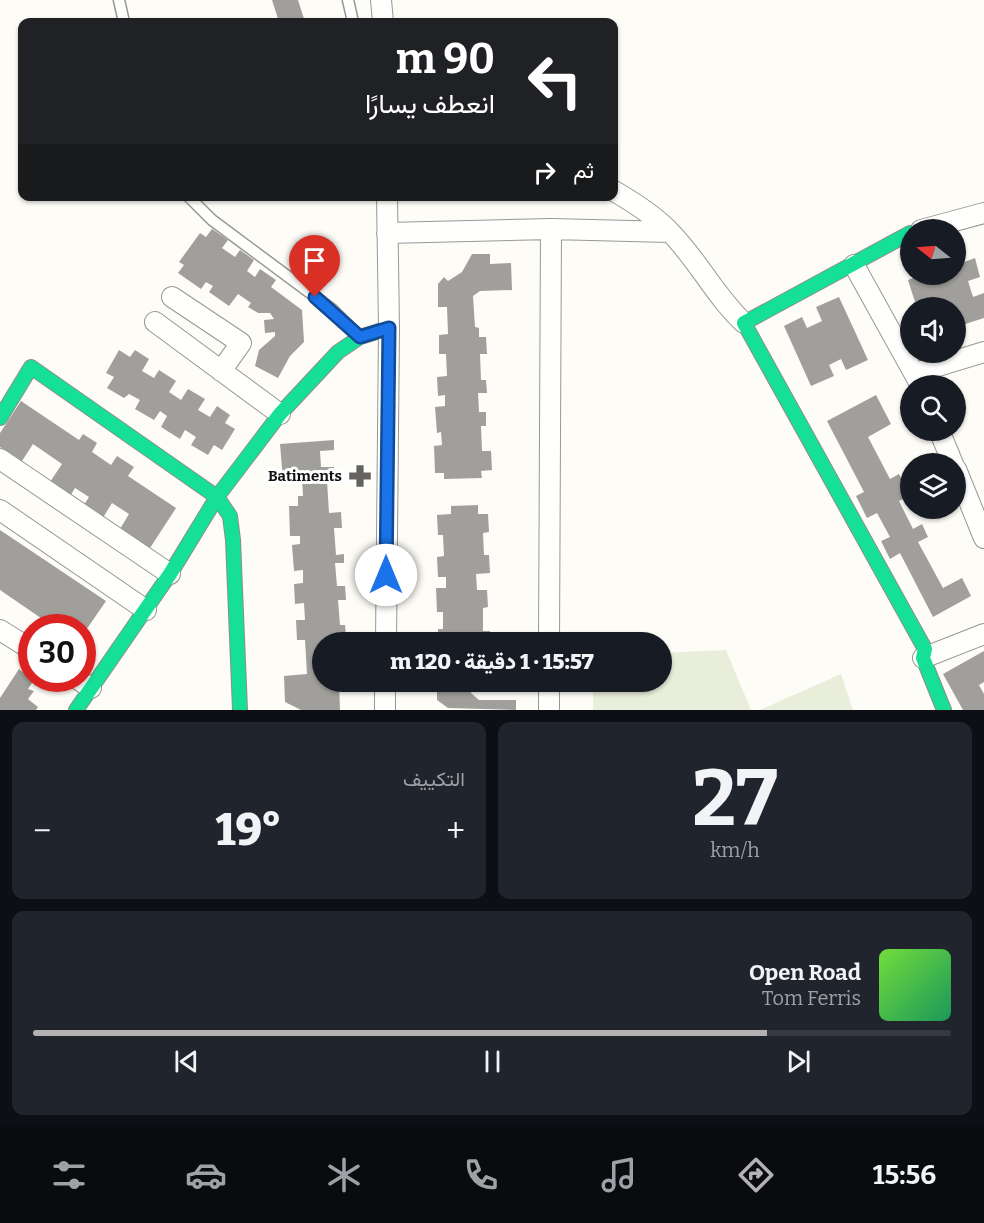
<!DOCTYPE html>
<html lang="ar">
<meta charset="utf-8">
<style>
body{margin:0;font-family:Bitter,Vazirmatn,serif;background:#20242c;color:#f1f3f6;direction:rtl;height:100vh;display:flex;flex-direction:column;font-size:22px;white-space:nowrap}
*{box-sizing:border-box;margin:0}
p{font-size:20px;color:#9ea1a6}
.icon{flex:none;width:33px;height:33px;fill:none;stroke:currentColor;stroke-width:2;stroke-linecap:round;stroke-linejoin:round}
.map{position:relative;height:710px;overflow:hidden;direction:ltr}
.sheet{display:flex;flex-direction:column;gap:12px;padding:12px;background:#0d0f14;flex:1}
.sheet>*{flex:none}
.guide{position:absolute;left:18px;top:18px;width:600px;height:183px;border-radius:12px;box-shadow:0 2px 4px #0004;direction:rtl;background:#202124;color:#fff;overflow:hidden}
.needle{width:39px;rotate:287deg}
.controls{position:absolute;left:900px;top:219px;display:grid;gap:12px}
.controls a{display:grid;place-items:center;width:66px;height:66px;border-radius:50%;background:#171b24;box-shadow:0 2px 4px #0004;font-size:30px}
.speed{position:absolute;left:18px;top:614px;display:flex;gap:12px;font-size:30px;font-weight:700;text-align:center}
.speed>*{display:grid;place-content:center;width:78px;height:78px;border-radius:50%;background:#171b24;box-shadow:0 2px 4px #0004;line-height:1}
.speed .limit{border:9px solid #d22;background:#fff;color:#111}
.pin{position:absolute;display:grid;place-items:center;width:51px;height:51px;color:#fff;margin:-62px -26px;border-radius:50% 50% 50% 0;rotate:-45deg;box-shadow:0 0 6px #0007}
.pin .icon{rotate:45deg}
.me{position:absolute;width:66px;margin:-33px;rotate:0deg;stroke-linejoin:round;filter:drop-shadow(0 0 4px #0008)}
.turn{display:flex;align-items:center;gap:21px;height:126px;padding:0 24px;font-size:27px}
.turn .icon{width:78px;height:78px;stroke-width:2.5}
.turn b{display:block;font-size:42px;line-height:51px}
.then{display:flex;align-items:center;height:57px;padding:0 24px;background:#0003;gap:12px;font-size:22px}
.big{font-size:45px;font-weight:800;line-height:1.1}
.sheet .tile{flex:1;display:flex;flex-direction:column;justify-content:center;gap:9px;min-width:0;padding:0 21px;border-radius:12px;background:#20242c}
.sheet .dial{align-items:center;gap:0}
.dial b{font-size:78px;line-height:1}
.song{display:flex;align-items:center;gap:18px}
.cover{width:72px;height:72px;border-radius:9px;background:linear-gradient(135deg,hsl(100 70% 55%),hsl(150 70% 35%))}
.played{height:6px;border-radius:3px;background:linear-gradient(90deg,#b2b2b3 80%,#363941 80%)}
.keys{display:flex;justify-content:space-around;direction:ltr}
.heat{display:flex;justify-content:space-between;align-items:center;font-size:33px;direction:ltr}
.sheet .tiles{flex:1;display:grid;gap:12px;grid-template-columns:1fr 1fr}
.tile:last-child{grid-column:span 2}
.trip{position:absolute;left:312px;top:632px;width:360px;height:60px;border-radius:30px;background:#171b24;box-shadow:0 2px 4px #0004;font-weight:800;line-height:60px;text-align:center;direction:rtl}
.tab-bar{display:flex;height:96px;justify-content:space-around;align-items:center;background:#090b0e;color:#9ea1a6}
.tab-bar .icon{width:42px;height:42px}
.tab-bar .active{color:#b2b2b3}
.tab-bar b{font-size:27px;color:#f1f3f6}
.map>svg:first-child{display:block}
</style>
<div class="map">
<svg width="984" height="710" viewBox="0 0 984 710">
<rect width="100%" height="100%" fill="#fdfcf7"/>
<path fill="#e9eedb" d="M726,650l25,60h-158v-29h69v-28z
M841,674l12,36h-93z"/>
<path fill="#a19f9c" d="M272,0h26l7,22h-26z
M212,229l16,11 -6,8 13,9 5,-7 14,10 -7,11 8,6 5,-8 16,11 -5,7 31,23 2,32 -14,14 -12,22 -23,-12 4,-16 16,-14v-4l-10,1 -1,-13 10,-1 -4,-6h-12l-10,-6 3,-4 -13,-9 -9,12 -20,-14 4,-6 -7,-4 -5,7 -23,-16 6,-8 -5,-3 21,-29 6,4z
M472,254h18v10l21,-1 1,27 -32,1 -7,5 2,31 4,1v9h7l1,17h-7l1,26h5l1,13h-9l1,19h7v14h-5l1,25h9l1,19 -11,1 1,7 -38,1v-6h-9l-1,-27 8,-1 -1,-13 -4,1 -2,-26 10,-1v-11l-7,1 -1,-19 10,-1 -1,-22h-7v-19l9,-1 -1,-27h-9v-23l6,-7 4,4 14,-9z
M975,258l5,19 -12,4 5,16 11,-4v25l-28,9v-19h-26l-3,-10 -12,4 -7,-22 16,-6h32v-9z
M839,297l29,63 -22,10 -5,-11 -12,6 5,11 -23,10 -27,-60 18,-9 5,11 15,-7 -6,-14z
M119,350l11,7 5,-7 14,9 -7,12 12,7 5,-8 17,11 -7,11 12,8 7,-11 17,10 -7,11 12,7 7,-11 13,9 -5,8 10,6 -13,21 -8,-5 -6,10 -17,-10 5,-8 -11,-7 -5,9 -19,-12 6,-11 -7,-5 -6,9 -19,-11 5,-9 -11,-6 -5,4 -17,-10 7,-11 -8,-4z
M876,395l15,29 -23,13 22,42 9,-5 11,21 -11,6 14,28 9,-5 6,13 -10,5 25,46 19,-10 9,18 -38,21 -33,-64 -10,6 -9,-18 9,-4 -13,-24 -10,5 -11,-22 8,-4 -37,-71z
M21,401l58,39 4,-6 14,9 -5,9 19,13 6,-9 17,11 -6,9 48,32 -26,40 -30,-19 9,-15 -17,-11 -11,18 -19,-13 7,-11 -14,-9 -6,10 -21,-13 14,-21 -29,-20 -11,17 -22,-14v-14z
M334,440v10l-14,1 1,16h13l1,13 -8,1 2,32 12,-1 1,16h-8l2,27 8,-1v9h-9l2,23h8l1,14h-8l2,25h5l1,12 -9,1v4h-15v39h17l1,29h-39l-16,-8 -1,-26 23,-2 -2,-34h-8l-1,-20h9l-1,-17 -9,1 -1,-20 9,-1v-13l-9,1 -2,-26 8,-1v-8h-10l-1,-30h9v-10h5l-1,-18 -19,2 -3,-36z
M478,505v9h10l1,18 -6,1 1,22h5l1,18 -14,1 1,16h10l1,17 -5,1v23h7l1,11h-53v-13h5v-17h-6l-1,-24h10v-11h-8l-1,-20 7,-1 -1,-21h-5l-1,-20 14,-1v-8z
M0,530l106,71 -24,35v-9h-28l-54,-37z
M984,651v31l-5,3 5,9v16h-21l-20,-36z
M19,669l15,11 -6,9 6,2 -6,8 10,8 -2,3h-36v-12z
M437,681h34v12l8,7h37v10l-68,-2 -11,-8z"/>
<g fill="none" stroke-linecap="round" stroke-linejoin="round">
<g stroke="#979795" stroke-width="13">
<path id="lane" d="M119,0l5,22
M348,0l5,22
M188,196l24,24 121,90 27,27"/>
</g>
<g stroke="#979795" stroke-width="22">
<path id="street" d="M381,0l2,22
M614,191c19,11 41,25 56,41 28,28 45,64 74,91
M921,230l63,-17
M387,233l164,-4 119,3
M854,265l67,121
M172,297l69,46 -20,28
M155,322l125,92
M915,373l69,-21
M939,430l14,34
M0,459l170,115
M956,469l28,69
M0,510l146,100
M0,630l32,20
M386,642l3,-314 -2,-132
M549,642l2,-413
M923,658l61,-24
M76,678l15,10
M385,710v-29
M549,710v-29"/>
</g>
<g stroke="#8e8d8b" stroke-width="16">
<path id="fast" d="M910,233l-166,90 181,326 -2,9 21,52
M0,418l31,-51 186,130 13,19 3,24 7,170
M76,710l94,-136 47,-77 63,-83 58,-62 22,-15 29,-9"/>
</g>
<use href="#lane" stroke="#fffffe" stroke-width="10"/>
<use href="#street" stroke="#fffffe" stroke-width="20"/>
<use href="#fast" stroke="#16e098" stroke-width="14"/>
</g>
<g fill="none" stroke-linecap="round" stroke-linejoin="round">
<g stroke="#114b97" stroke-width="15">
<path id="route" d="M315,297l45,40 29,-9 -3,247"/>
</g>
<use href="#route" stroke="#1a73e8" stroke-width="10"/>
</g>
<defs>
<g id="pharmacy-bare" transform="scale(1.8)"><path d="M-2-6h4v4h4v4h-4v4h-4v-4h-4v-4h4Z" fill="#646362" stroke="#fff" stroke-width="2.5" paint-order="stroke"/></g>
</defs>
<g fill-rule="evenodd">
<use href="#pharmacy-bare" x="360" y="476"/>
</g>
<g text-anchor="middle" stroke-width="6" stroke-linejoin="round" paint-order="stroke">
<g font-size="15" font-weight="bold" fill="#111" stroke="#fff" text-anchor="end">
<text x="342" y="481">Batiments</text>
</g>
</g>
</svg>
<div class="controls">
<a><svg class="needle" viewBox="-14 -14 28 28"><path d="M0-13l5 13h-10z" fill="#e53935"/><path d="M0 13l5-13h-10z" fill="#9ea1a6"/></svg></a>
<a><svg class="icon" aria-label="sound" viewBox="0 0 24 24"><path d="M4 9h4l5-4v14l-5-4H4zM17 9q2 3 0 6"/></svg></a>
<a><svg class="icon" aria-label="search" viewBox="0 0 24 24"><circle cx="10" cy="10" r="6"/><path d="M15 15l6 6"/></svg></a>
<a><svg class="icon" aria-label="layers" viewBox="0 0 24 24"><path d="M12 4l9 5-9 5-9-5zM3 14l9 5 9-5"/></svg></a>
</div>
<div class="speed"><div class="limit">30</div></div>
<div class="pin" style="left:315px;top:297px;background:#d93025"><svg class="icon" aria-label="arrive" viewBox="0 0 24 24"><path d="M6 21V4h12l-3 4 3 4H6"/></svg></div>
<svg class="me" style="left:386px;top:575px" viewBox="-20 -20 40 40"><circle r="19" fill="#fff"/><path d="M0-13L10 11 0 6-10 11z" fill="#1a73e8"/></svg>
<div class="trip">15:57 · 1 دقيقة · 120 m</div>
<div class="guide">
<div class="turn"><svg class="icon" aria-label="left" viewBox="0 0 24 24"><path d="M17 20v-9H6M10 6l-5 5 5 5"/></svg><div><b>90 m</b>انعطف يسارًا</div></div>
<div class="then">ثم<svg class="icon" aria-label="right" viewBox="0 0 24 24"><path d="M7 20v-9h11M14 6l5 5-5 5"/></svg></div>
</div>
</div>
<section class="sheet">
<div class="tiles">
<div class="tile dial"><b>27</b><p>km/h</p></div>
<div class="tile"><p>التكييف</p>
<div class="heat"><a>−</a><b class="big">19°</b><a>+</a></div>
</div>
<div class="tile">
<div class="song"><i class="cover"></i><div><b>Open Road</b><p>Tom Ferris</p></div></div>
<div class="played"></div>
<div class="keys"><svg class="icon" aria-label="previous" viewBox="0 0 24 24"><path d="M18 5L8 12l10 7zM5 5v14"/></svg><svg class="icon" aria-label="pause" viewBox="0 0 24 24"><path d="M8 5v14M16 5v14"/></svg><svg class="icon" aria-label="next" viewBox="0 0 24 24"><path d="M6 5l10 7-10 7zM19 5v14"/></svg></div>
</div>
</div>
</section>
<nav class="tab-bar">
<b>15:56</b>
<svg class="icon active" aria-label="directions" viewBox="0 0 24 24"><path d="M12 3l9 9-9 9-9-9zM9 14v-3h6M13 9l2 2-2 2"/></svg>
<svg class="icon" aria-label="music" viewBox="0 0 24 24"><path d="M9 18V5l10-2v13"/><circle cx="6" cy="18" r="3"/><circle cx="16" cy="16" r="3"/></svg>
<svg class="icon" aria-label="phone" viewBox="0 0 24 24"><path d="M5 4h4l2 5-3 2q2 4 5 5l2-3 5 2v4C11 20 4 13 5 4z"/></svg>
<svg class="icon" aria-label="climate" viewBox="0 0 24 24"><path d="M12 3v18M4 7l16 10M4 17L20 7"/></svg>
<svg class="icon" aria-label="car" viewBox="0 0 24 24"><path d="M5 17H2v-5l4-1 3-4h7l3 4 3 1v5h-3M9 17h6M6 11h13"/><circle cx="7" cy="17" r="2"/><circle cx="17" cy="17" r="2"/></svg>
<svg class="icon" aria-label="filters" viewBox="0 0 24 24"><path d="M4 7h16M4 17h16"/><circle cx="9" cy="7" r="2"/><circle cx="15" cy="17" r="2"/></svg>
</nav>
